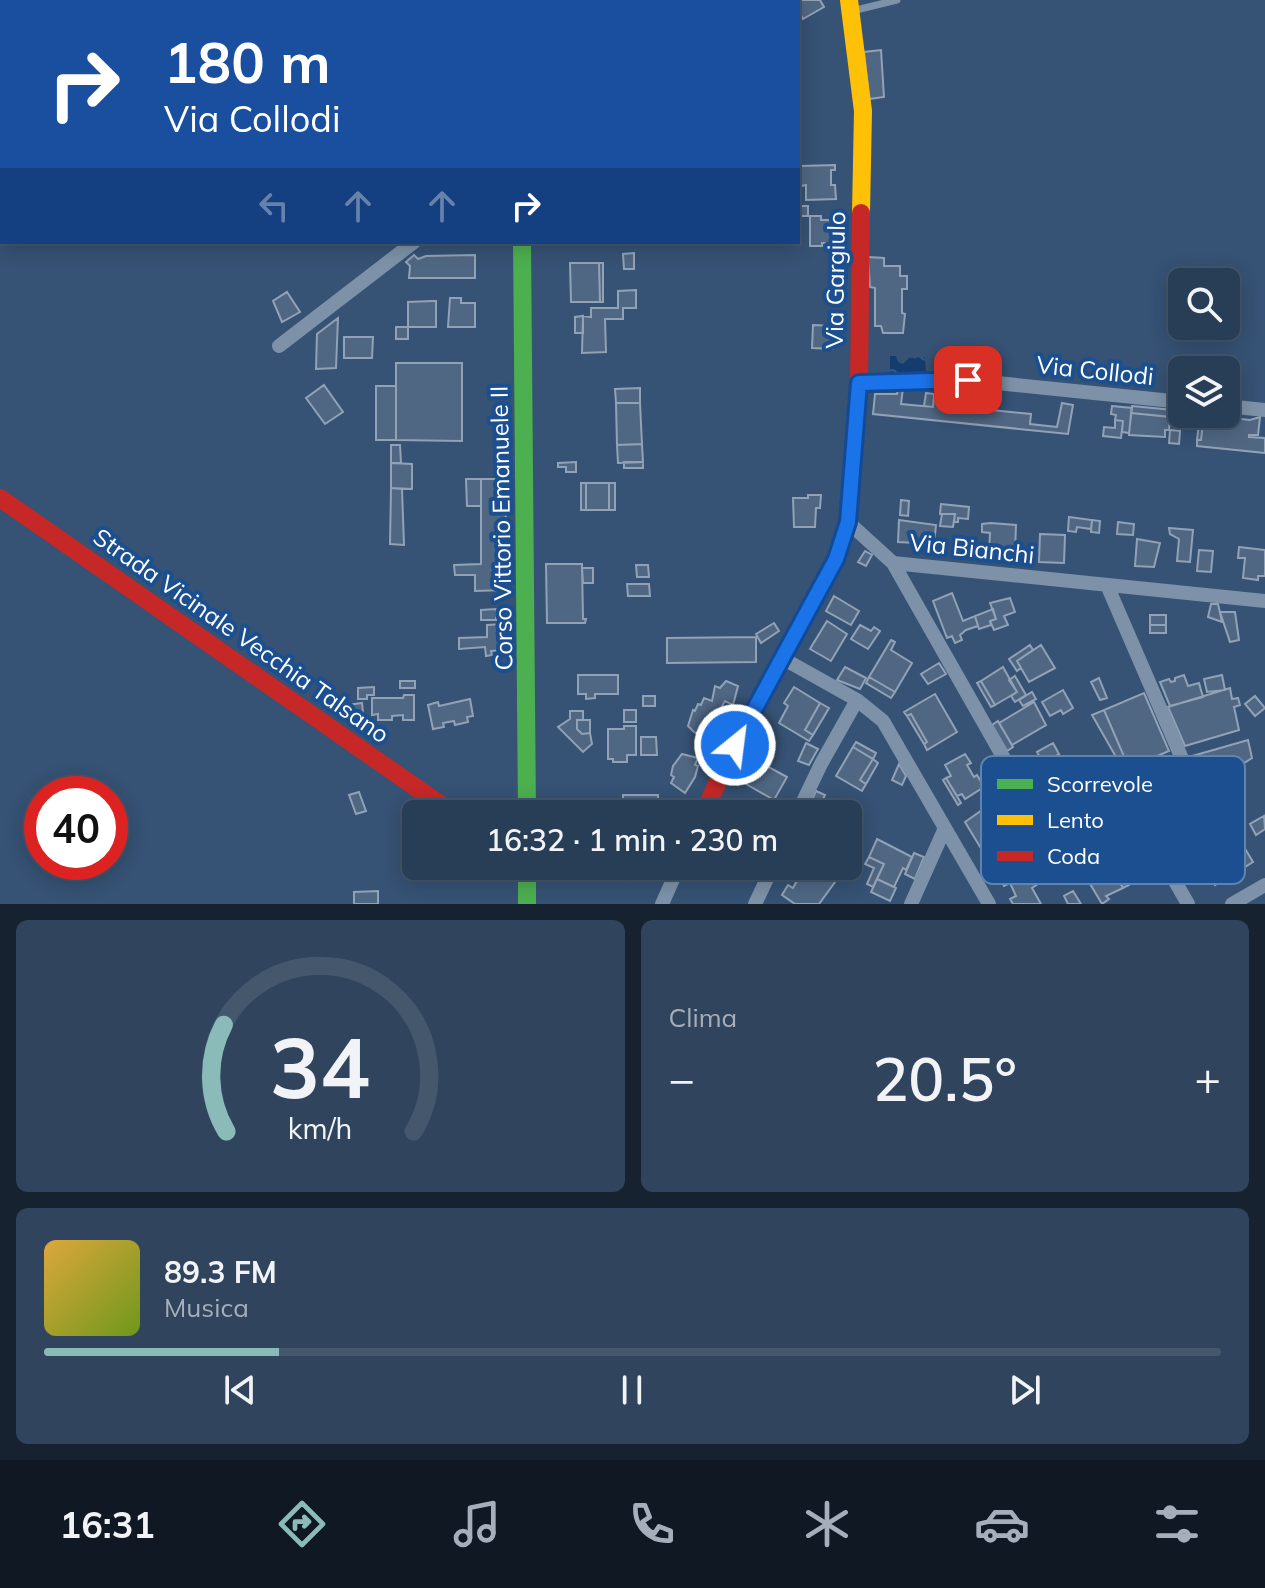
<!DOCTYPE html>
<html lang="it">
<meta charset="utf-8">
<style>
body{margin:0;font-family:Mulish,sans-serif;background:#30455d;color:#f1f3f6;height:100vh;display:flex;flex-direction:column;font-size:30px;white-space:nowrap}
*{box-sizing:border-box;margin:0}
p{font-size:26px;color:#a5aeba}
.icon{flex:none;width:44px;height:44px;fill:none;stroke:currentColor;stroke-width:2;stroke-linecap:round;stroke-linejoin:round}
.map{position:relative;height:904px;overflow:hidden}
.sheet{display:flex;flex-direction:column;gap:16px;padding:16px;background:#162230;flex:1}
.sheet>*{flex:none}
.hud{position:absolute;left:0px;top:0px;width:800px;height:244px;box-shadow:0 4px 20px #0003,0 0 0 2px #44576d;background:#1a4fa0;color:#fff;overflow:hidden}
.fabs{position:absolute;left:1168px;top:268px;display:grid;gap:16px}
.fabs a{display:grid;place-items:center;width:72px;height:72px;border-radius:12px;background:#283e57;box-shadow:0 4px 20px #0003,0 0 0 2px #44576d;font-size:40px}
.speed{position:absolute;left:24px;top:776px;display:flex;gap:16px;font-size:40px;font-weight:700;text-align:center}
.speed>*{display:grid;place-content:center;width:104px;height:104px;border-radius:50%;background:#283e57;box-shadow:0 4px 20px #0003,0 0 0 2px #44576d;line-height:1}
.speed .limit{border:12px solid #d22;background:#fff;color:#111}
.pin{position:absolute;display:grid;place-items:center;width:68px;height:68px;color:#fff;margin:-34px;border-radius:16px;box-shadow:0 4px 12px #0006}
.me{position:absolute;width:88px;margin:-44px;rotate:29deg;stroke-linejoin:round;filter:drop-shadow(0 0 6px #0008)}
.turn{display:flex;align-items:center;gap:28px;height:168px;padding:0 32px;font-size:36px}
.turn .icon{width:104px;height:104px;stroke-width:2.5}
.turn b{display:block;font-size:56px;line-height:68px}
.lanes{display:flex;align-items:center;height:76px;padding:0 32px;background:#0003;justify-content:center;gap:40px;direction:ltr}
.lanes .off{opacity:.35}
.big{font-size:60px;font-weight:600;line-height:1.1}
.sheet .widget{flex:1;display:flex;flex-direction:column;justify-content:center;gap:12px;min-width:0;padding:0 28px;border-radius:12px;background:#30455d}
.sheet .dial{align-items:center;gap:0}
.dial svg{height:208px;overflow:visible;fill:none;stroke:#44576d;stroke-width:7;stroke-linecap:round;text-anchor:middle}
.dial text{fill:#f1f3f6;stroke:none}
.song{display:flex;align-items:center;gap:24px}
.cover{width:96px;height:96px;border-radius:12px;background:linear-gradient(135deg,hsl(40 70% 55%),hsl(80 70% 35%))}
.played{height:8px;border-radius:4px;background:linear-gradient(90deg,#8bbbb9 20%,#44576d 20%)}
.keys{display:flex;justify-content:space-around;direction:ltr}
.heat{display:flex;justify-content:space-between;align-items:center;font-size:44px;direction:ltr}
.sheet .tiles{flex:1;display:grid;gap:16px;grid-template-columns:1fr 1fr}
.widget:last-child{grid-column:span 2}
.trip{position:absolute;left:402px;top:800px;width:460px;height:80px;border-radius:12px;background:#283e57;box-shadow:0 4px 20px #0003,0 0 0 2px #44576d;font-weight:600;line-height:80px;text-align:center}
.dock{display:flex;height:128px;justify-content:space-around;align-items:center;background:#101923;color:#a5aeba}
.dock .icon{width:56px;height:56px}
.dock .on{color:#8bbbb9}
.dock b{font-size:36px;color:#f1f3f6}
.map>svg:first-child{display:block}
</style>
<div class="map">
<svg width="1265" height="904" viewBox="0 0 1265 904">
<defs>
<pattern id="water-ripples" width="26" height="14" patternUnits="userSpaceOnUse" patternTransform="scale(2)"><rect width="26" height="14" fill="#153c6e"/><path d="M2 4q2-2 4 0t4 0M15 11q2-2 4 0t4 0" fill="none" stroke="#385984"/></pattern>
</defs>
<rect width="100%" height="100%" fill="#365274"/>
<path fill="url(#water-ripples)" d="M890,356h6l2,6 5,2 6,-6 16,-1 1,15 -36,1z"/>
<path fill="#506783" stroke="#92a2b6" stroke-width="2" d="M792,0h28l4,7 -21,12 -5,-9v-8z
M881,50l3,47 -15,2 -5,-47z
M835,165v5h-4v15h4l1,14 -30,1v-15l-5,1 -1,-20z
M798,206h10v10h-10z
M810,216h11v4h13l3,26h-11l-1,-3h-3v3h-12z
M634,253v16h-10l-1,-15z
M414,255l4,4 8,-3 49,-1v23h-66l1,-12 -4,-4z
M868,257l16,1v8h16v10h7v13h-5v24l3,1 -2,19h-20l-2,-7h-6v-38l-5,-1z
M570,263h29l1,39h-29z
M599,263h4v39h-3z
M636,290v18h-13v11h-18l1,33 -24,1 1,-37 8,1v-9h27v-17z
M287,292l13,20 -18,10 -9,-21z
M450,298h11v5h14v24h-27z
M432,301h4v26h-28v-25z
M583,316v17h-8v-16z
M338,318l-2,50 -20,1 1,-35z
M813,325l21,1 -1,23 -21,-1z
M396,327h12v12h-12z
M344,337h29l-1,21h-28z
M396,363h66v78l-66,-1z
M324,385l19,27 -18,12 -19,-26z
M376,386h20v54h-20z
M640,388v15h-24l-1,-14z
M903,388l-2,16 32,3 1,-13 50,3 -2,12 49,5 -1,10 27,3 5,-24 11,2 -5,29 -195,-20 2,-20h22l1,-5z
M926,393l8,1 -1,13 -9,-1z
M616,403h24l2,41 -25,1z
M1112,406l20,2 -3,25 -7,-1 1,-11 -8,-1 1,-5 -5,-1z
M1132,406l41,4 -1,7 -41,-4z
M1131,413l39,4 -1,13h-4v7l-36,-2z
M1200,415h4l-3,25h-4z
M1204,415l46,5 10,-3 -2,18h-9v2l16,1v15l-68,-7v-6h4z
M1115,420l8,1 -2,17 -18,-2 1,-9 11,1z
M1170,430l10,1 -1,13 -10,-1z
M642,444l1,18 -25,1 -1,-18z
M391,445h9l1,18h-10z
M576,462v10h-10v-5h-8v-4z
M624,462h19v6h-19z
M391,463l21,1v25l-21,-1z
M466,479h15v27h-14z
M481,479h25l-1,111 -30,1v-16h-20l-1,-10 27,-1z
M581,483h5v27h-5z
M586,483h23v27h-23z
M609,483h6v27h-6z
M391,488l11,1 2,56 -14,-1z
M808,495h13l-1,13h-4l-1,19h-21l-1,-29h15z
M901,500l8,1 -1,15 -8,-1z
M941,504l28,3 -1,12 -10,-1v4h-4l1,-8h-15z
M942,514h13l-2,13 -13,-1z
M1069,517l23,3 -1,9 -14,-2 -1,5 -8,-1z
M899,520l37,5 -2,19 -36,-2z
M1092,520l8,1 -1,12 -8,-1z
M1118,522l16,2 -1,11 -16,-1z
M991,523l25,2 -1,27 -26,-1 1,-18 -8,-1v-8z
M1169,528l24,2 -3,32 -13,-1 2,-22 -9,-5z
M1040,534l25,1 -1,28 -25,-1z
M1137,539l23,4 -6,24 -19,-1z
M1239,547l26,3v26h-7v4l-15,-2 2,-20h-7z
M1199,550l14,1 -2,21 -14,-1z
M865,551l7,4 -6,11 -8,-4z
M546,564h36l1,55h3l-1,4h-38z
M636,565h12l1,12h-12z
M582,568h11v15h-10z
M627,584h22l1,12h-22z
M952,593l11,28 12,-5 3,10 -12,4 -6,5 2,5 -7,3 -3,-7 -5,2 -14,-37z
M834,596l25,15 -8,14 -25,-14z
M1010,598l5,14 -11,4 4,9 -14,5 -4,-9 6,-2 -6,-16z
M1211,604h7l4,18 -14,-5z
M496,609v11h-15v-10z
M993,609l3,10 -6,2 1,4 -12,4 -4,-13z
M1220,612h15l4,28 -9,2z
M1150,615h16v10h-16z
M827,621l20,13 -16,27 -21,-12z
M774,623l5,8 -18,12 -5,-9z
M504,624l2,26 -15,1 1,4 -6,1 -1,-9 -26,2v-11l28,-1v-12z
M860,625l11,6 3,-4 6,4 -12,18 -17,-10z
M1150,625h16v8h-16z
M756,637v25l-89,1v-25z
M891,640l4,2 -4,8 21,13 -17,29 -26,-15z
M1030,645l3,5 -16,11 4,7 -4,3 -8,-12z
M1041,645l14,23 -26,14 -12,-21z
M939,663l7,11 -18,10 -7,-10z
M845,667l21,11 -6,11 -23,-9z
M1003,667l14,25 -22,13 -14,-24z
M578,675h40v19h-23v4l-9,1v-5h-8z
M1184,675l4,11 11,-3 4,14 -33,9 -10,-24 9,-3 2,3 4,-1v-3z
M1222,675l3,15 -18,2 -3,-13z
M1015,676l11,19 -11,7 -4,-6 6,-4 -8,-12z
M869,677l26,15 -4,6 -25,-15z
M1099,678l8,20 -7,2 -9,-18z
M400,681h15v7h-15z
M726,681l12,5 -5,19 -8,-4 -17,29 -3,-1 -3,7 -8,-4 -6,-6 5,-16 2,1 3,-7 3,1 3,-7 8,3 3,-15 5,2z
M981,681l14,24 -4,2 -14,-24z
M374,687v8h-7v4h-9v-11z
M794,687l26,16 -15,27 8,5 -4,6 -30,-18 9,-17 -4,-3z
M1230,688l2,11 6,-1 2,7 -6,2 5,23 -54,16 -17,-39z
M1063,690l10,18 -10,6 -2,-4 -11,6 -8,-14z
M1032,692l4,7 -13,7 -4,-6z
M1144,693l25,58 -40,17 -25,-58z
M935,694l22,38 -30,18 -3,-6 3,-2 -16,-28 -4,2 -3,-4z
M404,695h10v25h-11v-5l-11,1v4h-14v-6l-6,1v-17h31z
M643,696h12v10h-12z
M1255,696l10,12 -10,8 -10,-12z
M470,699l3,17 -6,1 1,5 -13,3 -1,-4 -11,2 1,4 -11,2 -5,-24 10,-3 1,4z
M1034,702l12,23 -34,20 -13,-22z
M362,703l1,10 -14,2 -2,-10z
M820,703l9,5 -16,27 -8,-5z
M624,710h12v12h-12z
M1104,710l25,58 -5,3 -32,-56z
M570,711h13v9h-6v9l5,5 8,-1 2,11 -9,8 -25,-25 12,-8z
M911,714l16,28 -3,2 -17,-28z
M577,720h13v13l-8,1 -5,-5z
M998,721l15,26 -6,4 -15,-26z
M624,726h12v29h-9v7h-14v-3h-5v-30h16z
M641,737h15l1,18h-16z
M1248,740l4,18 -49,31 -14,-32z
M856,742l20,11 -3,6 -20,-12z
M806,743l12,6 -9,16 -11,-4z
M1053,743l6,11 -16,9 -6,-11z
M853,747l20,12 -13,21 6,4 -4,7 -26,-15z
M682,754l16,4 -3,7 3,1 -3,11 -10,16 -14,-10 3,-6 -3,-2 2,-9z
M965,754l6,9 -4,2 7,12 3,-2 7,12 -19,12 -3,-5 -5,2 -11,-18 5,-2 -6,-11z
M873,759l5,4 -12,21 -6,-4z
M756,760l31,17 -13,23 -35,-20 8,-13 4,2z
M899,764l7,12 -4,9 -10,-5z
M946,778l15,25 -3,2 -15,-25z
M816,791l9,4 -6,13 -9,-4z
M359,792l7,19 -10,3 -7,-19z
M623,795h35v5l-35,1z
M658,800v14h-35v-13z
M732,801l14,6 14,7h-34z
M995,801l27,46 -31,18 -26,-43z
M1264,816l1,13 -9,6 -6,-11z
M877,839l35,18 -6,13 -3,-2 -9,19 -17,-8 7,-15 -15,-7z
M1244,847l9,15 -11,7 2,2 -5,3 -3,-5 -7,4 3,5 -5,3 -1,-3 -11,7 -9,-16z
M914,853l10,4 -9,22 -10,-5z
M869,857l15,7 -11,23 -6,-3 7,-16 -9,-4z
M1114,860l15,25 -6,3 -14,-25z
M1031,862l6,11 -3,2 4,9 -6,4 9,16h-28l-3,-5 6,-3 -6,-13 -6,3 -4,-7z
M1109,863l14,25 -17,8 3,3 -7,5 -16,-27 8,-5 1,3z
M545,866h32l2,11 -34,1z
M623,866h21l-1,10 -13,-1v6l-6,-1z
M805,866l30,16 -16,22h-24l-13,-9 6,-10 5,3z
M877,879l19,9 -6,13 -19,-9z
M378,891v13h-24v-12z
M1073,891l8,13h-13l-4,-8z"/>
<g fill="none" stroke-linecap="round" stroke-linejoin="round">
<path stroke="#7d92a8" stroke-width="7" d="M852,11l45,-11"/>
<path stroke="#7d92a8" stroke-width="14" d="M279,346l135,-104
M859,383l109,-3 214,22
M1226,406l39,4
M848,522l45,41 372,38
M893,563l151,266
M1107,585l89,206
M782,658l75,42 26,21 106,183
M797,814l24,-50 36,-64
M1156,848l32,56
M662,904l17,-38
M755,904l18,-38
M911,904l34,-76
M1232,904l33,-19"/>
<path stroke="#4caf50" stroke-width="18" d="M522,242l5,572
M527,866v38"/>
<path stroke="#ffc107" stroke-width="18" d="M521,0v2
M849,0l14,111 -2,102"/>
<path stroke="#c62828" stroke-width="18" d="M0,498l454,316
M703,814l32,-69 101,-186 12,-37 11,-139 2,-170"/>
</g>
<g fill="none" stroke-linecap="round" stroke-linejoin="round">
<g stroke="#114b97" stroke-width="20">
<path id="route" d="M735,745l101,-186 12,-37 11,-139 109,-3"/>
</g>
<use href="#route" stroke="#1a73e8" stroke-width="14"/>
</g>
<g text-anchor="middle" stroke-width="8" stroke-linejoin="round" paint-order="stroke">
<g font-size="24" fill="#fff" stroke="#1b4f8f">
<text transform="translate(836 280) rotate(-89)" y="8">Via Gargiulo</text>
<text transform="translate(1095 371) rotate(6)" y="8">Via Collodi</text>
<text transform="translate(502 528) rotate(-91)" y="8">Corso Vittorio Emanuele II</text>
<text transform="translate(972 549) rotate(6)" y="8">Via Bianchi</text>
<text transform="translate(241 636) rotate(35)" y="8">Strada Vicinale Vecchia Talsano</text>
</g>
</g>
<rect x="981" y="756" width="264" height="128" rx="12" fill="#1b4f8f" stroke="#5f84b1" stroke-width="2"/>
<rect x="997" y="779" width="36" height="10" fill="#4caf50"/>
<rect x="997" y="815" width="36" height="10" fill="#ffc107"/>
<rect x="997" y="851" width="36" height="10" fill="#c62828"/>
<g font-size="22" fill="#fff">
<text x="1047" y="792">Scorrevole</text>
<text x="1047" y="828">Lento</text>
<text x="1047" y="864">Coda</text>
</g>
</svg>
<div class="fabs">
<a><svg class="icon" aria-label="search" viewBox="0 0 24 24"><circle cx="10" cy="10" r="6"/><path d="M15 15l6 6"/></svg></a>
<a><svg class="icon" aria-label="layers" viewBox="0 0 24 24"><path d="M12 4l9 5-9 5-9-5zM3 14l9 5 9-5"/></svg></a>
</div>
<div class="speed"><div class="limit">40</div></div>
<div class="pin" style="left:968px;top:380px;background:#d93025"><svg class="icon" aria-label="arrive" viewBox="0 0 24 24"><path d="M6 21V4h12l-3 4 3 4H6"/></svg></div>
<svg class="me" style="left:735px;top:745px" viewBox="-20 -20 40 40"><circle r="17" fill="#1a73e8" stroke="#fff" stroke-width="3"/><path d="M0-11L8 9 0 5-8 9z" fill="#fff"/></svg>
<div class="trip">16:32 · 1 min · 230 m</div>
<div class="hud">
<div class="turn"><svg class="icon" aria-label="right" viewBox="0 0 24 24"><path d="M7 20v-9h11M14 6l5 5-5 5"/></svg><div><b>180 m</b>Via Collodi</div></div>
<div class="lanes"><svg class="icon off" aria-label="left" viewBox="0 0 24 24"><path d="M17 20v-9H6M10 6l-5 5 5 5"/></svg><svg class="icon off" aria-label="ahead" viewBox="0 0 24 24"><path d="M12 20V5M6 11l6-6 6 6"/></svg><svg class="icon off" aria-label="ahead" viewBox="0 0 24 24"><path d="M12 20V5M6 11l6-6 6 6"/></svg><svg class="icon" aria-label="right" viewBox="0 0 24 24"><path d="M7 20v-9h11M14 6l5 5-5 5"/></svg></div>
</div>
</div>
<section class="sheet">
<div class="tiles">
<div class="widget dial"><svg viewBox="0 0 100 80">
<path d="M14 69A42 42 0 1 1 86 69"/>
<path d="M14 69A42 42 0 0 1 13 28" stroke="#8bbbb9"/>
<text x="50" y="56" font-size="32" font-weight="700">34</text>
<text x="50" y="72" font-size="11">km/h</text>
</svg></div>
<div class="widget"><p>Clima</p>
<div class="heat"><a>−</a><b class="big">20.5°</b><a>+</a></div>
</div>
<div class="widget">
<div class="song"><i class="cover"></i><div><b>89.3 FM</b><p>Musica</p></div></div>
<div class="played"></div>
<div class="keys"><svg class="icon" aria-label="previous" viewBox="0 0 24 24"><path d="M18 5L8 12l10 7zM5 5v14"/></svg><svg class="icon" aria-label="pause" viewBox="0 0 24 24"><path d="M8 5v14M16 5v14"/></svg><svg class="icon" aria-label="next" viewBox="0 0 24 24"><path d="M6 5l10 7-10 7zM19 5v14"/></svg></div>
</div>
</div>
</section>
<nav class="dock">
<b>16:31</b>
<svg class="icon on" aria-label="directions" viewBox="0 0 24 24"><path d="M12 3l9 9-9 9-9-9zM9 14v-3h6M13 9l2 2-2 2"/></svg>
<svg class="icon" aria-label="music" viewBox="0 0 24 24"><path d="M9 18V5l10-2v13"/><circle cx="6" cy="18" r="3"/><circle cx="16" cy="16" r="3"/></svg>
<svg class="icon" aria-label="phone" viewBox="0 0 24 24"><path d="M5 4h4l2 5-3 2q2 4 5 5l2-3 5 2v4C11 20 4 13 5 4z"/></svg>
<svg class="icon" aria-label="climate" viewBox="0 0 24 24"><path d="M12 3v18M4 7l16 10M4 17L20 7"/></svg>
<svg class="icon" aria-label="car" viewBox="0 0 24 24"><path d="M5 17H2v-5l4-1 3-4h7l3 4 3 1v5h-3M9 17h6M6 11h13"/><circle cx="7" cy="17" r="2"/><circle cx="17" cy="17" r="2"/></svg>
<svg class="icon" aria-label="filters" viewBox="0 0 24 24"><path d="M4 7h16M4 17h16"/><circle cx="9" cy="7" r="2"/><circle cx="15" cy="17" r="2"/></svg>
</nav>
